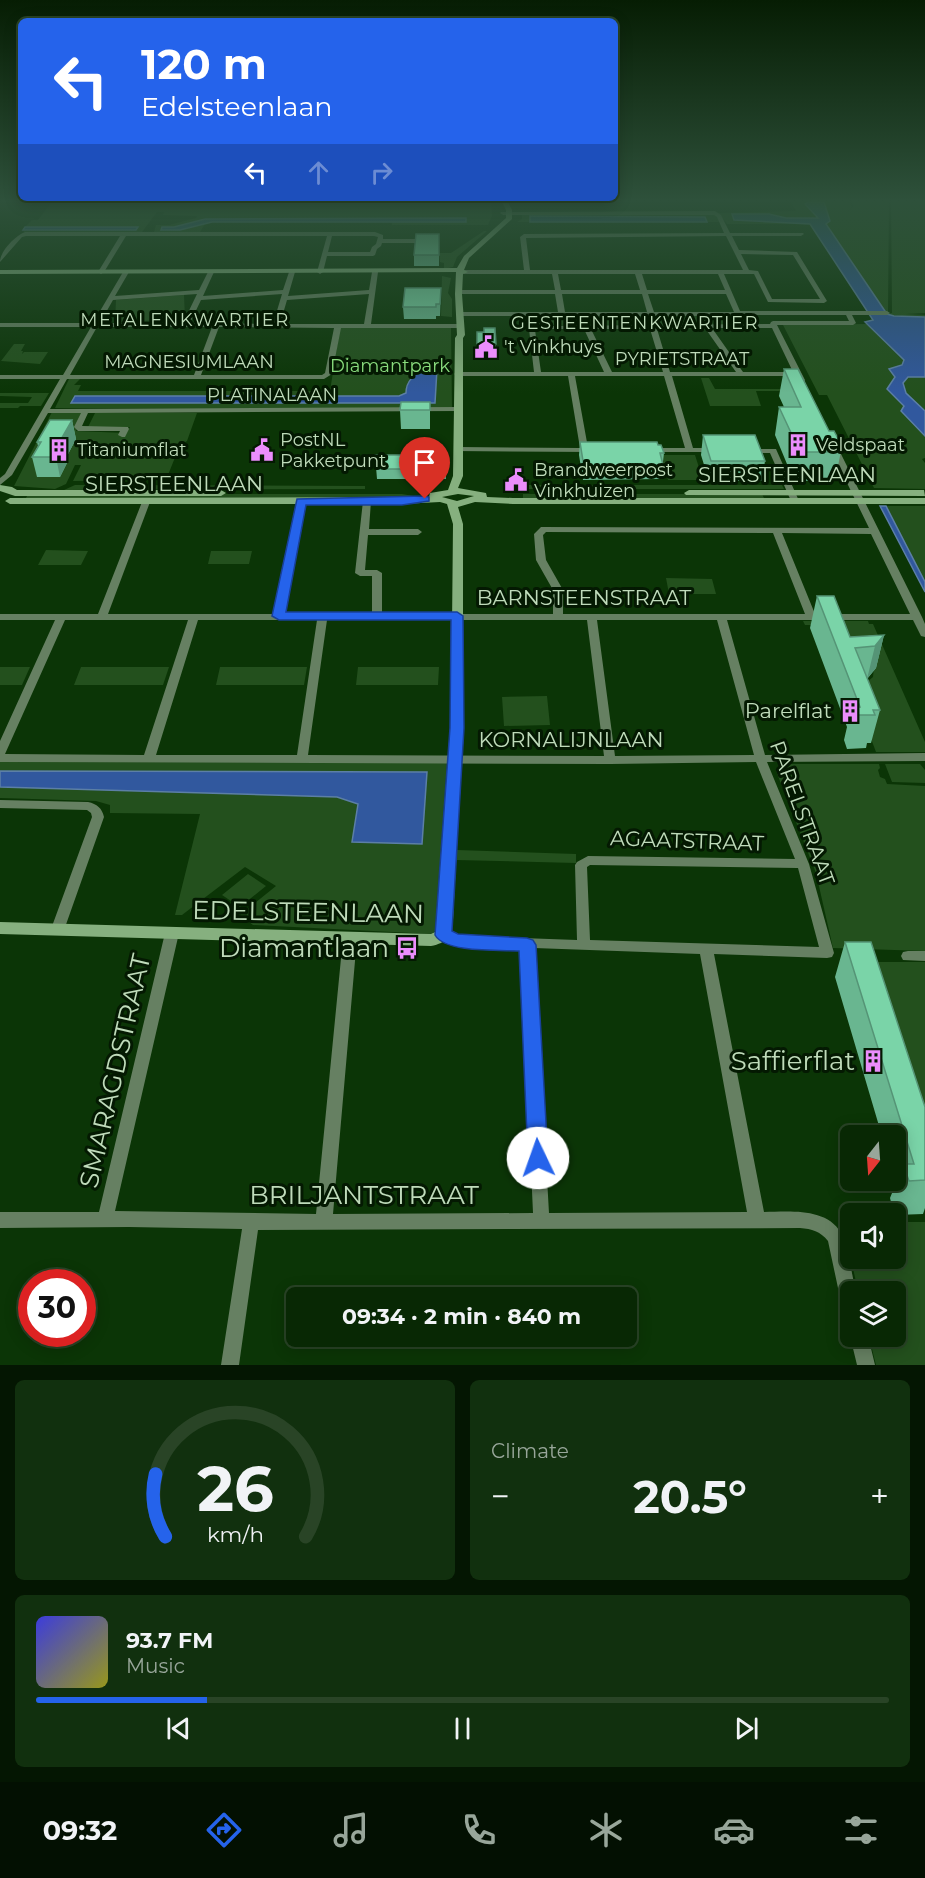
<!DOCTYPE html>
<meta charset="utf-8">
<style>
body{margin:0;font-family:Montserrat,sans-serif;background:#11300e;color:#f1f3f6;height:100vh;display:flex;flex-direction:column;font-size:22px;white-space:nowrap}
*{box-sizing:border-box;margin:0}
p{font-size:20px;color:#98a69a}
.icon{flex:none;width:33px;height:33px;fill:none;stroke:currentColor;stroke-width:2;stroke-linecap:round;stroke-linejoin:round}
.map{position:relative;height:1365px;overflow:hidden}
.sheet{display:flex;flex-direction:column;gap:15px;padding:15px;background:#041602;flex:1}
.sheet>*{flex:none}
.top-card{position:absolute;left:18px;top:18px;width:600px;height:183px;border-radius:9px;box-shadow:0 3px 15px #0003,0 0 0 2px #294426;background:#2563eb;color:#fff;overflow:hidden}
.needle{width:39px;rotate:197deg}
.tools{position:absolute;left:840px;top:1125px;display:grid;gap:12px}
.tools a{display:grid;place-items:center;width:66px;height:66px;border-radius:9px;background:#082804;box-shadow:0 3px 15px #0003,0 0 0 2px #294426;font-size:30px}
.speed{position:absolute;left:18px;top:1269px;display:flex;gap:12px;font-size:30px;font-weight:700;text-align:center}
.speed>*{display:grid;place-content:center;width:78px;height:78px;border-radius:50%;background:#082804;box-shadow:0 3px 15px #0003,0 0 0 2px #294426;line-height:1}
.speed .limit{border:9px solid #d22;background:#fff;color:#111}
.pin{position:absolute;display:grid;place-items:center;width:51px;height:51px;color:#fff;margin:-62px -26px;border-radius:50% 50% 50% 0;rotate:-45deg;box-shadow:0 0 6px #0007}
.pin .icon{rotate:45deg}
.me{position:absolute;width:66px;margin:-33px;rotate:357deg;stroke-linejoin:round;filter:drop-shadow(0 0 4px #0008)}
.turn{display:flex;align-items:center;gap:21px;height:126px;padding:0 24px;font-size:27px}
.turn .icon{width:78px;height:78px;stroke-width:2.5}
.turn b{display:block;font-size:42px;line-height:51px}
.lanes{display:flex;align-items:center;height:57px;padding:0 24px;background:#0003;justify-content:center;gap:30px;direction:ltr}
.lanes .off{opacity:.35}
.big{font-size:45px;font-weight:700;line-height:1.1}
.sheet .card{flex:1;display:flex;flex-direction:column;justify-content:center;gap:9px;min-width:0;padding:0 21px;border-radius:9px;background:#11300e}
.sheet .dial{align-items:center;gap:0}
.dial svg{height:156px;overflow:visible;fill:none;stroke:#294426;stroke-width:7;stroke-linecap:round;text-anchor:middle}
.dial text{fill:#f1f3f6;stroke:none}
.song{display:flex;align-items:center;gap:18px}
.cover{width:72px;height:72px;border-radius:9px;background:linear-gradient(135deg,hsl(240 70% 55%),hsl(60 70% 35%))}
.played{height:6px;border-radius:3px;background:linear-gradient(90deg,#2563eb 20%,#294426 20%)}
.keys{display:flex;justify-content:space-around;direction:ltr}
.heat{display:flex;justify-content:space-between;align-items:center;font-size:33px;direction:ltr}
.sheet .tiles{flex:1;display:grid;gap:15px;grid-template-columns:1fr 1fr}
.card:last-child{grid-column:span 2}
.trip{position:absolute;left:286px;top:1287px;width:351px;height:60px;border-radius:9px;background:#082804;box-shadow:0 3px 15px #0003,0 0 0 2px #294426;font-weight:700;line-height:60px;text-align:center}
.tabs{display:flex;height:96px;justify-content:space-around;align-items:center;background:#031002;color:#98a69a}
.tabs .icon{width:42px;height:42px}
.tabs .on{color:#2563eb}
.tabs b{font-size:27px;color:#f1f3f6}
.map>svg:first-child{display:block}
</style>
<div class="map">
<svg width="925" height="1365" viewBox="0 0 925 1365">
<rect width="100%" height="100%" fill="#0b3506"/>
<path fill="#23501d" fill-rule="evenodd" d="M0,202h491l1,14 -4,9h-96v-3h74v-4l-261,1 -31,8h-11l-2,2 19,1 25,-6 -5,8h-46l2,-7h13l27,-7 1,-2 -34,-1 1,-3h-7l-15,20h-118l-1,-2h112l2,-3h-112l7,-7h6l13,-17z
M791,202h17l-2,2 12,13 -30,1 -19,-4h-36l1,6 76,4h-83l-9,-11 78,-2z
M824,202h25l3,5 -5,5 7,-6 -3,-4h38l-1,111h-2l-60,-89z
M891,202h34v111l-19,1 19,1v2l-31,-1 -7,-2 5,-1z
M522,214h191l4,1 3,7h-13l-2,-5 -175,-1v6h-13l5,-3z
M484,231h3l-30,26 -4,10 -9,2v-6l-4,-1 -1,-9h12z
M442,276l9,2 -3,15 4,6v18l-11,-1z
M184,295l1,23 -70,5 1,-23z
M733,314l4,11h-194l-13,2 -1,-12z
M867,324l37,36 -2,5 -12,4 5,8 -8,12 17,17 -2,5 23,25v22l-3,1 3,4v26l-51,-1 -47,-93h-8l-36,-70z
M340,328h111l1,81 -397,-1 14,-29 12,-1 -7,7h7l-3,6h252zM75,396h253l-1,7h-256z
M14,344h11l-4,7h2l-1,3 2,-2h24l-8,12 -39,-3z
M908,377h17v34l-19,-18 -3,-10z
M701,378h8l6,11h77l7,2h-43l5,15h-51z
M0,393h49l-8,13h-21l-2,2h-18v-5h28l4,-6 -32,-1z
M52,412l32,1 -8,18 50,2 4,-6h-42l7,-14h102l-10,28 -7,4 -14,35 -93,1 8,-16h-6l-9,19 -11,5 -41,-3z
M656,455h39l8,25h-35l-2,-7h-6z
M75,485l290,1v3l-301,1z
M522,485h260l2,4h-262z
M28,494h374l23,4 -400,2z
M523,494h239l3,6 -242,-1z
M886,506h39v76z
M46,550l42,1 -7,14h-43z
M211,551h41l-3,13h-41z
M666,578l46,1 4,15h-47z
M803,621h65l1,3h4l52,118v10h-49l-26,-69 17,-1 6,-5 1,-10 -47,-42h-22z
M0,667h30l-8,18h-22z
M81,667h88l-6,18h-89z
M220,667h87l-3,18h-88z
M358,667h81l-1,18h-82z
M547,696l3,29 -46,1 -2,-29z
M0,762l447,1 -12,168 -3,3 -179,-9 -13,-10 36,-29 -31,-19 -63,48h-7l25,-101 -90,-1v-8l-14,-4 -96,-3v-11l337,10 21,7 64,40 5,-72 -427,-1z
M783,764h96l1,4 -2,2 2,7 5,2 2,5 38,2v165l-92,-3 -17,-75 -40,-102z
M885,764h35l5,6v13l-33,-1z
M457,850l119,4v9l-120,-3z
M248,874l18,12 -26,21 -18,-12z
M848,962h77v222z
M896,1222h29v143h-49l-7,-28 27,-1v-44l-38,-1 -15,-68h7v35h46z"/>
<path fill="#31589e" stroke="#5c7fa6" stroke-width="1.5" d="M808,202h16l6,19 -4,3 61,90 7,2 31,1v60h-17l-5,6 3,10 19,18v25l-24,-25 3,-5 -17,-17 8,-12 -6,-8 13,-4 2,-5 -39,-38 8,-2 -63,-96 -76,-4 -2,-6h37l17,4h32l-13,-14z
M530,216l175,1 2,5h-177z
M466,218v4h-254l-32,8h-19l1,-3h12l31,-8z
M25,227h113l-2,3h-113z
M426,369h11l-2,34h-364l4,-7h324l7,-3c0,-12 9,-20 20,-24z
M880,506h6l39,76v10z
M0,771l427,1 -5,72 -70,-2 6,-38 -21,-7 -337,-10z"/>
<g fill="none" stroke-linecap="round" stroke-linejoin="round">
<path fill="#668062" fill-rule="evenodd" d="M715,211l6,4 9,18h73l1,1 -3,2h-69l7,14 58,2 30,49 -3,2 -56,-1 -14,-28h-30l16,37h147l3,2 -3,2h-35l4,8 -3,2h-76l28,55 -1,2h-6l-3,-6h-123l21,72h21l4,2 -1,2h-71l-1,-2 4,-2h36l-21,-72h-89l13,72h6v4l-139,-1 -1,-2 4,-2 122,1 -12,-72h-110l-4,-2 4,-2h76l-5,-43 5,-3 236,-2 1,-2 2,-1h76l-3,-6h-104l1,3 -3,2 -4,-4h-277l-3,-2 3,-2h99l-3,-18h-95l-3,-2 3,-2h95l-3,-16h-88l-3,-2 3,-2h60l-4,-33 4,-3 200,-1 -7,-16 -3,-2h-211l-3,-2 1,-1zM726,236l17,34h-213l-4,-32zM741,254l52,1 27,44h-48l-14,-28 -9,-1zM558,274h77l5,16h-79zM642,274h76l7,16h-78zM562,294h80l5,18h-82zM648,294h78l8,18h-80zM705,328l31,44h-66l-13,-43zM712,328h60l21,44h-50zM537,329h47l20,43h-63l-6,-42zM591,329h59l13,43h-51z
M25,232h350l8,3v4h45l3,2 -3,2h-46l-1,3 -4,3 -2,6 -2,1h-46l-4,16 -3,2 -3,-2 10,-36h-201l-22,36 -3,2 -3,-2 22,-36h-94l-4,1 -22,25c0,-11 15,-26 25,-30zM332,236h42l4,1 -2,7 -4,3 -2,5h-42z
M126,270l3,2 -14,24 84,-6 9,-18 3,-2 3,2 -11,24 80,-6 6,-18 3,-2 3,2 -7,24 81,-6 3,-18 3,-2 3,2 -7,52h90l3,2 -3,2h-120l-9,46 -8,5h-257l-17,30 408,-2 4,2 -4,2 -370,2 -6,13 46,1 1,2 -4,8h-3l-4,-2 2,-4h-42l-4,-4 7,-14h-33l-36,62 -12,10v-7l5,-4 55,-95h-60v-4h63l28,-48h-91v-4h93l30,-51zM197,294l-14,29h-83l13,-23zM282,294l-9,30 -83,-1 11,-23zM369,294l-5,30h-84l7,-24zM97,327h115l-18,48h-124zM219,327l115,1 -9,45 -3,2h-121z
M831,446h3l4,2 84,169 3,7v13l-4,-1 -8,-16h-186l38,135 160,-2v8l-158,1 42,102 25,89 -2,4 -5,1 -113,-4 50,258c24,0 62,-5 77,21 7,13 11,43 15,59h-6v18l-6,-2 -3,-6 -13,-61c-8,-10 -16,-12 -28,-13l-542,2 -19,135h-18l21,-136 -113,-2 -129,1v-16h99l66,-279 2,-4 5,-1 5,1 2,4 -64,278 201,3 27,-276 2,-4 5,-1 5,1 2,4 -24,276 200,-1 -12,-265 -58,-2 -25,-7 -2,-4 2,-4 5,-1 20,6 114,4 -2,-75 2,-3 11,-6 207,3 -39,-97 -146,2 -610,-2v-21l55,-121h-55v-6h98l44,-112 4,-3 4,3 -42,112h166l23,-112 4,-3 4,3 -22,112h89v-38h-12l-5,-3 8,-72 4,-3 4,3 -2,28h49l4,3 -4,3h-50l-3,35h12l5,3v41h171v-24l-17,-30 -2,-26 7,-7 328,1 -39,-80zM546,532l227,1 32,81h-242v-24l-17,-30 -3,-25zM782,533l89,1 39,80h-95zM65,620h123l-44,135 -139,-1zM198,620h119l-20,135h-141zM327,620h260l17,136 -296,-1zM597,620h120l37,135 -139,1zM590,865l208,3 21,79 -229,-7 -3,-73zM534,948l166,6 47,258 -198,1z
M745,449h31l23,52 -1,2h-6l-1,-2 -21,-48h-25z
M0,800l88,2c9,2 14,6 16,15l-41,116 -5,1 -5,-1 -2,-4 41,-112 -1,-4 -4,-3 -87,-2z
M908,951h17v10l-22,-1 -2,-4 2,-4z
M850,1336h18l7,29h-18z"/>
<path fill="#86b07f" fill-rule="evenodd" d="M502,202h6l4,8v9l-43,39 -5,12 4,2 -5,2 -1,20 3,41 -2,3v138l-5,12 28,5 1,4 26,1h412v6h-412l-38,-2 -17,5 5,17v204l-10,192c-1,16 -6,23 -22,26l-431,-12v-12l431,12 6,-3 14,-203 2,-204 -6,-20 -7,-2 -38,2h-392l-5,-3 5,-3 419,-1 1,-4 18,-3 5,-14 2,-138 2,-3 -2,-41 1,-22 -456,2v-4l457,-2 7,-12 42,-38v-8zM458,494l16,2 -17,5 -15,-4z
M0,485l12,2 5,3h204l5,3 -5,3h-206l-15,-5z
M689,490h235l1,6 -239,-1 -2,-2z"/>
</g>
<path fill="#69b690" d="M439,234v32h-25v-11z
M441,288l-1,28h-4v3h-32l-1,-12z
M495,328l1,25h-19v-21h7z
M784,369l45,62 13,15 -7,35h-41l-19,-46 4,-28h5l-5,-11z
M430,402v27h-29l-1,-19z
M72,420l4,19 -9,17 1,5 -8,16h-23l-5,-20 6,-11 -1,-4z
M703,435l62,26 -3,20h-53l-8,-26z
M580,442l78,3 6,8 -3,26 -78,1 -4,-25z
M375,455h71v24h-69z
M817,596l33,41 34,-2 -8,33 -9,11 13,31 -9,33h-4l-1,5 -19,1 -3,-9 3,-13 -37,-99z
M845,942l80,165v101l-2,6 -27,1v-1h-2l-4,-16 6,-15 -1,-3 1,-44h-14l-47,-159z"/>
<path fill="#559476" d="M72,420l4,19 -9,17 1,5 -8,16 -4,-20 4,-16z
M884,635l-8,33 -9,11 8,-33z"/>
<path fill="#7ad4a8" stroke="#559476" stroke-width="1.5" d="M416,234h23v21h-25z
M405,288h36l-1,16h-4v3h-33z
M484,328h11l1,16h-19v-12h7z
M784,369h14l31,62h5l8,15h-5l4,6h-41l-21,-45h22z
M401,402h29v8h-30z
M50,420h22l-12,21h4l-8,16h-24l9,-15h-4z
M703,435h52l10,26h-54z
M580,442h77l1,3h3l3,8h-4l3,12 -79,2z
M375,455h71v14h-69z
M817,596h17l16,41 34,-2 -9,11 -20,2 25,62h-7l2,5h-20l-3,-8h8z
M845,942h26l54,165v73l-16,1 -6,-17h11z"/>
<linearGradient id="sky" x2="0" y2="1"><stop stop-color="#061d03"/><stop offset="0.51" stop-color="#2e513b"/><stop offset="1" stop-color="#2e513b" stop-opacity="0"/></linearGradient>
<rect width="925" height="393" fill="url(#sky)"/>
<path fill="#2563eb" stroke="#184099" stroke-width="1.5" d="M425,496l4,1v4l-27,4h-96l-20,107h171l6,4 1,112 -12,203 6,3 69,4 6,2 3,5 12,213 -3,7 -7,3 -7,-3 -3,-7 -9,-207c-20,-1 -74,2 -84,-16l15,-207 1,-108h-172l-7,-4 25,-117z"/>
<defs>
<g id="civic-bare" transform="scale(1.8)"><path d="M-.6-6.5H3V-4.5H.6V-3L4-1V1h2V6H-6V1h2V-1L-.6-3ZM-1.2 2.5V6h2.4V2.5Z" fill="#eb8dfc" stroke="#041902" stroke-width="2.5" paint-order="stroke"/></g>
<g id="building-bare" transform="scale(1.8)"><path d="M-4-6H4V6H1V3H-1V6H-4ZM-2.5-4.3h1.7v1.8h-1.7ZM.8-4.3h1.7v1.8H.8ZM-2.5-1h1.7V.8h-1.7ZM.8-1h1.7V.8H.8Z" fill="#eb8dfc" stroke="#041902" stroke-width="2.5" paint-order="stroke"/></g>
<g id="bus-bare" transform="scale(1.8)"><path d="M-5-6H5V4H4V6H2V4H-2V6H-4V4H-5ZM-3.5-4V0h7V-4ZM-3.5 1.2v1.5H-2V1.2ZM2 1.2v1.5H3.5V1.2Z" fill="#eb8dfc" stroke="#041902" stroke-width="2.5" paint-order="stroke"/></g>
</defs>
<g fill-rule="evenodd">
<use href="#civic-bare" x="486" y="347"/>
<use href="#building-bare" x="798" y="445"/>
<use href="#building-bare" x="59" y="450"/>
<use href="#civic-bare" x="262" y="450"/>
<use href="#civic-bare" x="516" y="480"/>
<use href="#building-bare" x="850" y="711"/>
<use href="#bus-bare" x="407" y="948"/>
<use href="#building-bare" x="873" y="1061"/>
</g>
<g text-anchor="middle" stroke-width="6" stroke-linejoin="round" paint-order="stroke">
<g font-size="18" letter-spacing="1.5" fill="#bfdbba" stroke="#041902">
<text x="185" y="326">METALENKWARTIER</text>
<text x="635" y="329">GESTEENTENKWARTIER</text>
</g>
<g font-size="18" fill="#bfdbba" stroke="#041902" text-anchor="start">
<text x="504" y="353">'t Vinkhuys</text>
<text x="280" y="446">PostNL<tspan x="280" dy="21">Pakketpunt</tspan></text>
<text x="816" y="451">Veldspaat</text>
<text x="77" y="456">Titaniumflat</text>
<text x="534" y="476">Brandweerpost<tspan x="534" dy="21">Vinkhuizen</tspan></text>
</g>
<g font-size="18" fill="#bfdbba" stroke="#041902">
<text x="682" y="365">PYRIETSTRAAT</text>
<text x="189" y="368">MAGNESIUMLAAN</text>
<text x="272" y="401">PLATINALAAN</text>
</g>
<g font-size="18" fill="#89dc7d" stroke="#041902">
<text x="390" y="372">Diamantpark</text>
</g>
<g font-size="21" fill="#bfdbba" stroke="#041902">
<text x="787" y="482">SIERSTEENLAAN</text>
<text x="174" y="491">SIERSTEENLAAN</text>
<text x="584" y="605">BARNSTEENSTRAAT</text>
<text x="571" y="747">KORNALIJNLAAN</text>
<text transform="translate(802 813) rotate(70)" y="7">PARELSTRAAT</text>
<text transform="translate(687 841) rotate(2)" y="7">AGAATSTRAAT</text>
</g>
<g font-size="21" fill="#bfdbba" stroke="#041902" text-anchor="end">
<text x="832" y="718">Parelflat</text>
</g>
<g font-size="26" fill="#bfdbba" stroke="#041902">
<text transform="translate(308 912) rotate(1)" y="9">EDELSTEENLAAN</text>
<text transform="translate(115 1071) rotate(-77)" y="9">SMARAGDSTRAAT</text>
<text x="364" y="1204">BRILJANTSTRAAT</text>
</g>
<g font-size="26" fill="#bfdbba" stroke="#041902" text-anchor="end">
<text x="389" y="957">Diamantlaan</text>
<text x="855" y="1070">Saffierflat</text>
</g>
</g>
</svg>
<div class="tools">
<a><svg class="needle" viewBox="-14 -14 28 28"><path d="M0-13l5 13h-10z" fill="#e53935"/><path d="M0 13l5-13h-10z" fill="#98a69a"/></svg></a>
<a><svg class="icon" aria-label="sound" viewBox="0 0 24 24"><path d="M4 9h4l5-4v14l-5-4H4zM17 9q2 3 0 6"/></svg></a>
<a><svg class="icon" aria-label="layers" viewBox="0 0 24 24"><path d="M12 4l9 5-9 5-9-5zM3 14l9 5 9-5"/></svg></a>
</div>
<div class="speed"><div class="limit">30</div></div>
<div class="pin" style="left:425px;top:499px;background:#d93025"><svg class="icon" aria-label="arrive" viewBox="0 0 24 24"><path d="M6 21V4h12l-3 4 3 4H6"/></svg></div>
<svg class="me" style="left:538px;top:1158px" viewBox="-20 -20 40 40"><circle r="19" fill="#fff"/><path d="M0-13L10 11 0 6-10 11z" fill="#2563eb"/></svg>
<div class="trip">09:34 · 2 min · 840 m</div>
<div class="top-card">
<div class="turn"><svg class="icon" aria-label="left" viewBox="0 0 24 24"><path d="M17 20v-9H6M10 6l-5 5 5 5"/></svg><div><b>120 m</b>Edelsteenlaan</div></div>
<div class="lanes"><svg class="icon" aria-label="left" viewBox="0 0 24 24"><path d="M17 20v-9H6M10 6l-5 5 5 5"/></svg><svg class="icon off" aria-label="ahead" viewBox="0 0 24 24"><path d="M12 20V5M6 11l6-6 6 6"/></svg><svg class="icon off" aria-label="right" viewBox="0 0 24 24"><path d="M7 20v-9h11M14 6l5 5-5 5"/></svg></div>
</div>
</div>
<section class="sheet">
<div class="tiles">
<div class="card dial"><svg viewBox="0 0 100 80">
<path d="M14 69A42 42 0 1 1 86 69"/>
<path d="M14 69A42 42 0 0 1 9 37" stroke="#2563eb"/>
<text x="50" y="56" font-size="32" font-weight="700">26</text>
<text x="50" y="72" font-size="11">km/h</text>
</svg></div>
<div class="card"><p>Climate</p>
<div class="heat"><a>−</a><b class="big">20.5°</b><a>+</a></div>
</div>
<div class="card">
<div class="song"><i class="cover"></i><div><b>93.7 FM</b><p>Music</p></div></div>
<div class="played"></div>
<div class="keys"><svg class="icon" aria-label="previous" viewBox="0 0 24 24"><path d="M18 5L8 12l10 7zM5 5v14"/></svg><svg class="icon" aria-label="pause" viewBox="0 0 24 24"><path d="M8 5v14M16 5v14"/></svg><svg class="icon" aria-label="next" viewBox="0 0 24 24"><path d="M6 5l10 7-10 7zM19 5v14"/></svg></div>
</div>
</div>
</section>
<nav class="tabs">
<b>09:32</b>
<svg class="icon on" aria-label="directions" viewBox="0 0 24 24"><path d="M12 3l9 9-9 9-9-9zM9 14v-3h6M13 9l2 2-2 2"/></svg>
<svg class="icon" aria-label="music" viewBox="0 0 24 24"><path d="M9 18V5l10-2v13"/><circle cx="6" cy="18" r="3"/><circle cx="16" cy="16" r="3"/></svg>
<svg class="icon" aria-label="phone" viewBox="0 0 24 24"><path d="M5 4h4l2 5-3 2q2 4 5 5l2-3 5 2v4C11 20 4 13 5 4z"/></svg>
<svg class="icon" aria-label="climate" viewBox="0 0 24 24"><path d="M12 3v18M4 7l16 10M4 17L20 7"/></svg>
<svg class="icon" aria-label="car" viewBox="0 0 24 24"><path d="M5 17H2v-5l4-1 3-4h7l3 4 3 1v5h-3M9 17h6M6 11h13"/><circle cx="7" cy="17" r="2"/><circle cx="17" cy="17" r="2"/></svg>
<svg class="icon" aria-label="filters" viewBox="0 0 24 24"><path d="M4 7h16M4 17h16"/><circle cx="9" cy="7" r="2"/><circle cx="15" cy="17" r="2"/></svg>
</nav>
